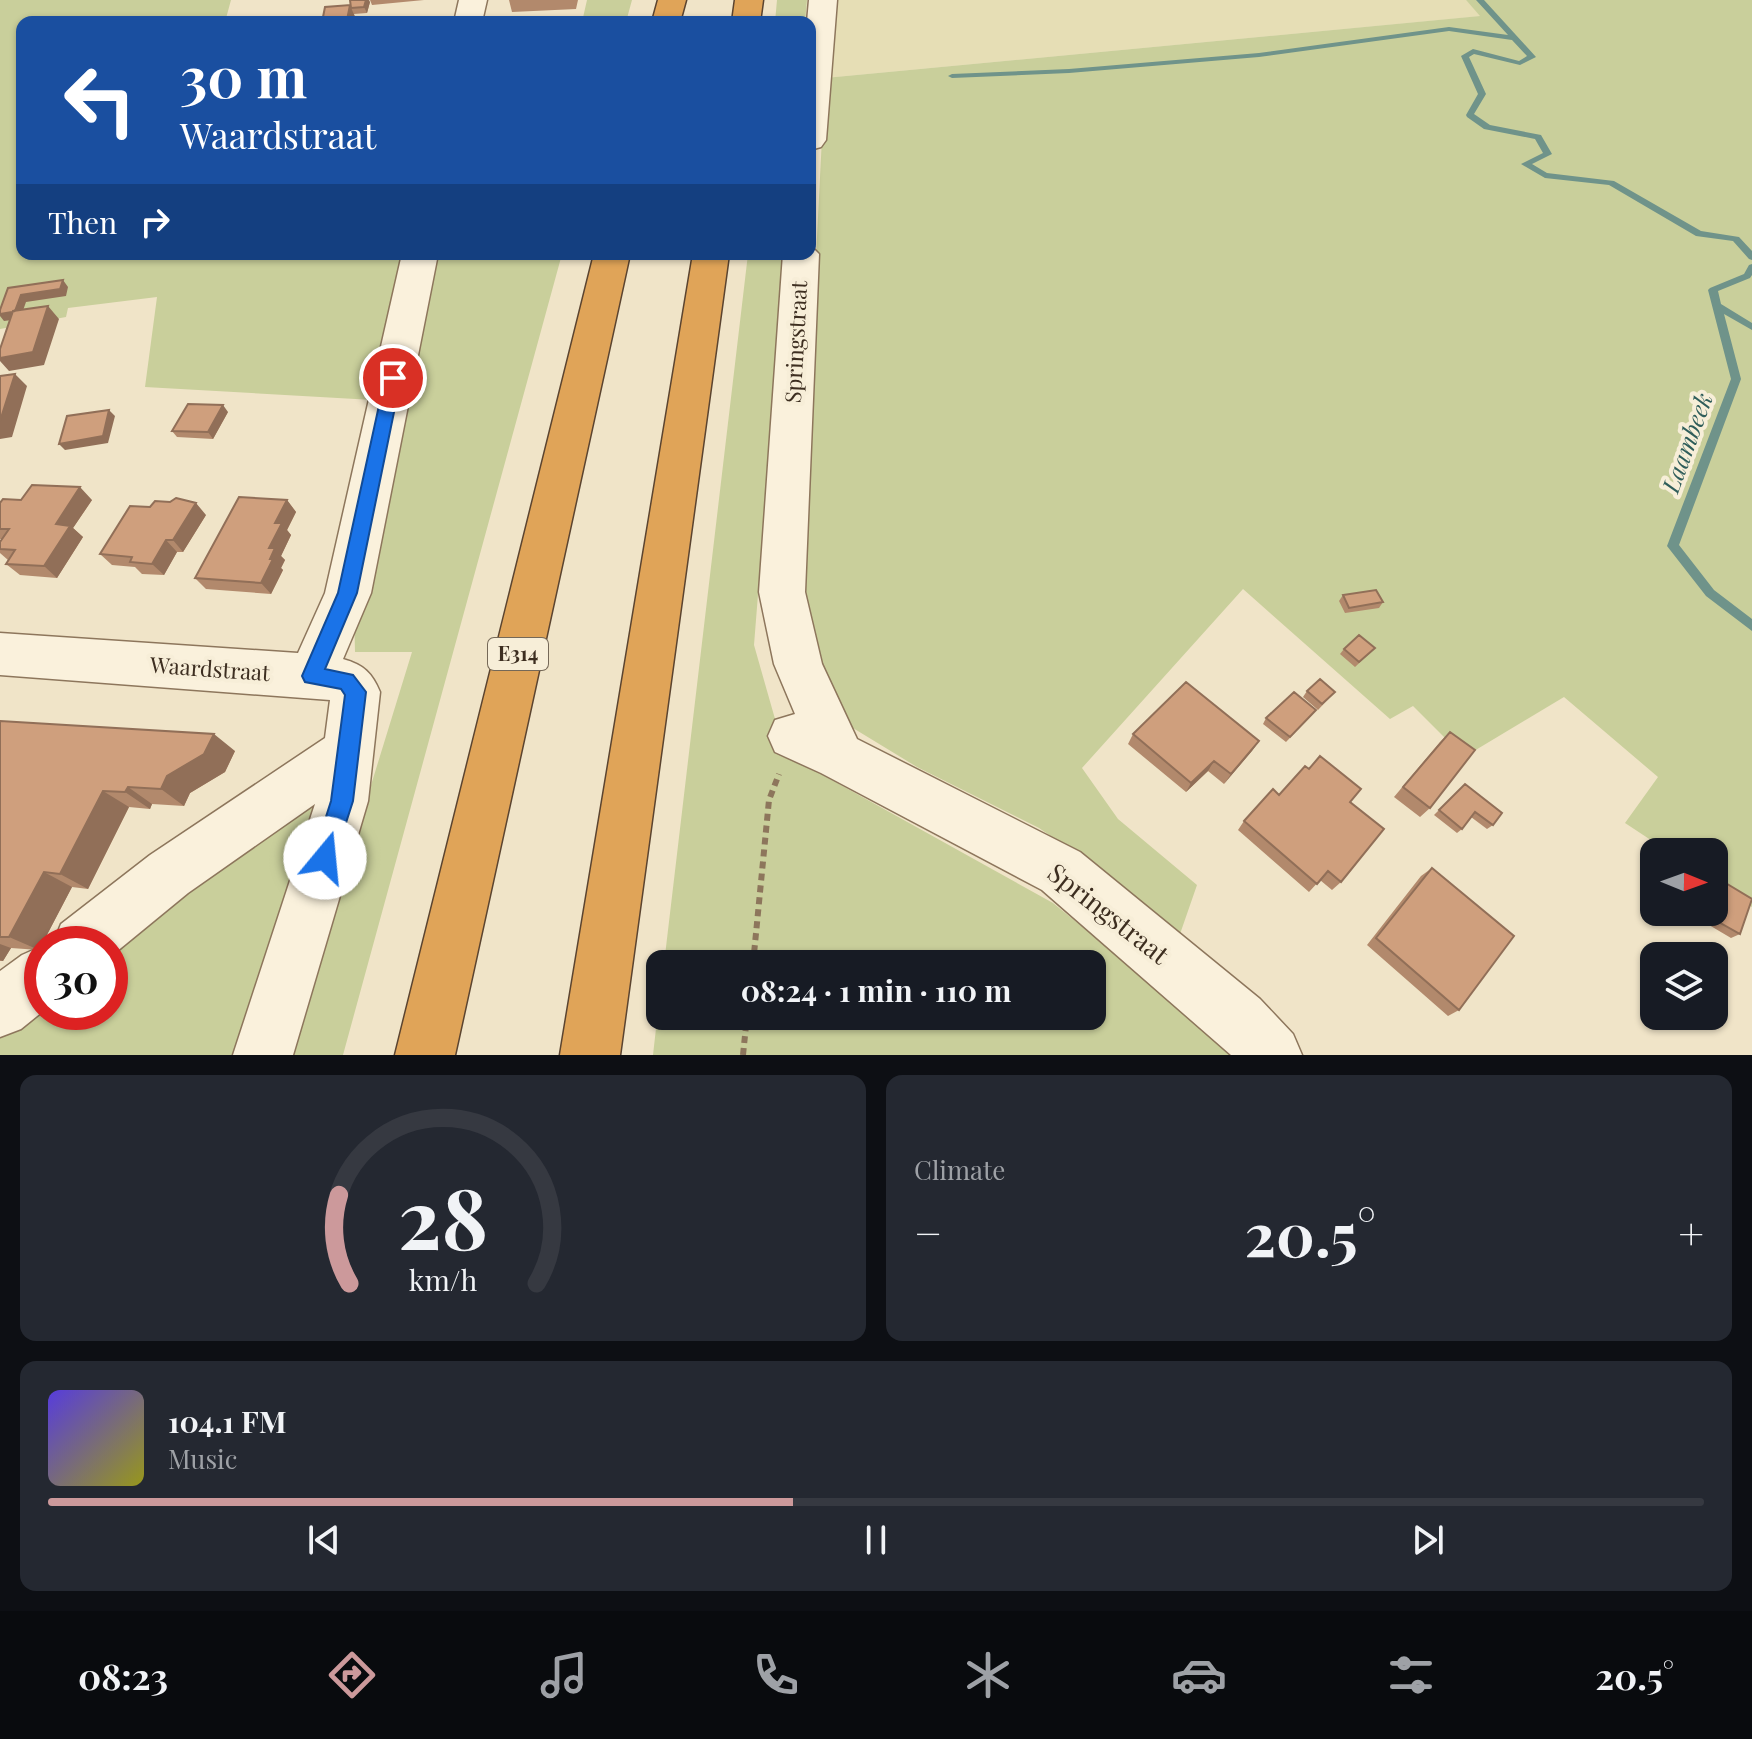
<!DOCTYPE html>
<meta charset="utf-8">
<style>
body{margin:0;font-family:"Playfair Display",serif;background:#242831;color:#f1f3f6;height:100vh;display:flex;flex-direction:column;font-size:30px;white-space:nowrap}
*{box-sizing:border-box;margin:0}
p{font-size:26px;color:#9ea1a6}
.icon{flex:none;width:44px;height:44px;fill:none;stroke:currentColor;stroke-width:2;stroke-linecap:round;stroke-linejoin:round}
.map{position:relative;height:1055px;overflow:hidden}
.side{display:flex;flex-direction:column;gap:20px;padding:20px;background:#0d0f14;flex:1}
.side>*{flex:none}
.top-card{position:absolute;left:16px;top:16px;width:800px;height:244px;border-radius:16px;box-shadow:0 2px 6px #0004;background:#1a4fa0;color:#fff;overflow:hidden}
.needle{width:52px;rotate:91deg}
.controls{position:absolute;left:1640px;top:838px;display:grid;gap:16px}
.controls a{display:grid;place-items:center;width:88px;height:88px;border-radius:16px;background:#171b24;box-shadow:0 2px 6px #0004;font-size:40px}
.speed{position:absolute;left:24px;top:926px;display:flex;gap:16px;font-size:40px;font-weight:700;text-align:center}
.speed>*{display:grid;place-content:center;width:104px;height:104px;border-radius:50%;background:#171b24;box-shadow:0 2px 6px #0004;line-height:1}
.speed .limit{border:12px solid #d22;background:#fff;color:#111}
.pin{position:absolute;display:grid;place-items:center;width:68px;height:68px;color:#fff;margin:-34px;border:4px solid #fff;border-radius:50%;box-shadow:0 2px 8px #0007}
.me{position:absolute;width:88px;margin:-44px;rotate:17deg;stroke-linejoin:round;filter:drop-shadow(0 0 6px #0008)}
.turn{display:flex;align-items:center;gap:28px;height:168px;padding:0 32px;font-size:36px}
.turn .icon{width:104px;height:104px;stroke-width:2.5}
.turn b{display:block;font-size:56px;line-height:68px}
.then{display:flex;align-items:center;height:76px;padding:0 32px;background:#0003;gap:16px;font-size:30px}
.big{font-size:60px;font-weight:700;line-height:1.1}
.side .tile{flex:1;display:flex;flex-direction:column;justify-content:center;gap:12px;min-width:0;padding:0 28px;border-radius:16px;background:#242831}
.side .dial{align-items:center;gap:0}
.dial svg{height:208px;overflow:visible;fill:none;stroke:#363941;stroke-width:7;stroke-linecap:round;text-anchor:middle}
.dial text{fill:#f1f3f6;stroke:none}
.song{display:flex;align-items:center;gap:24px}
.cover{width:96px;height:96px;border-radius:12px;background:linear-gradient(135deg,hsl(250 70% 55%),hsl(60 70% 35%))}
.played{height:8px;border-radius:4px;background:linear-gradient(90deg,#cc999b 45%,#363941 45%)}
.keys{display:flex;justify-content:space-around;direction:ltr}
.heat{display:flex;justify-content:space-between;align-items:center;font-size:44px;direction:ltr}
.side .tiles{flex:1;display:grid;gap:20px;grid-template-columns:1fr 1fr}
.tile:last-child{grid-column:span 2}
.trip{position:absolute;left:646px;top:950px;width:460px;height:80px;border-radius:16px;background:#171b24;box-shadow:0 2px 6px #0004;font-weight:700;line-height:80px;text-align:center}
.dock{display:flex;height:128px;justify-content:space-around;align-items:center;background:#090b0e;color:#9ea1a6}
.dock .icon{width:56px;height:56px}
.dock .selected{color:#cc999b}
.dock b{font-size:36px;color:#f1f3f6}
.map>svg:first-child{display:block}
</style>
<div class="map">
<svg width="1752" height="1055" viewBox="0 0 1752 1055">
<rect width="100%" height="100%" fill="#f0e4c8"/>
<path fill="#e6deb5" d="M830,0h636l15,16 -656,62z"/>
<path fill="#c9cf9b" d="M0,0h231l-6,22h-203v232h379l-28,146 -228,-13 12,-90 -89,11 -2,9 -66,12z
M587,0h45l-6,22h-44z
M777,0h30l-2,22h-30z
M1466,0h286v907l-38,-25v-30h-45l-44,-29 33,-46 -94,-80 -100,60 -51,-51 -23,13 -147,-130 -161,179 36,51 79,66 -17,49 -79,-64 -62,-42 -122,-61 -69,-42 -41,-92 -8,-38 26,-517 655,-62z
M430,254h132l-219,801h-55l124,-403h-57l-1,-43z
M748,254h37l-31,391 31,109 268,149 160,130 20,22h-580l7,-62v23h432v-52h-428z
M327,788l-91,267h-236v-38l42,-5h68v-68z"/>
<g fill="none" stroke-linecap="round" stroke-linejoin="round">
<path fill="#6f938a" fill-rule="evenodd" d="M1476,0h8l52,57 -16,8 -46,-11 -5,3 17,37 -12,20 16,11 51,10 11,19 -20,10 15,9 67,8 87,50 38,6 13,14v9l-3,-1 -16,-18 -37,-5 -87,-51 -64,-7 -24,-14 22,-11 -8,-14 -51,-10 -17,-12 -1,-2 12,-21 -17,-38 12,-7 46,12 8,-5 -15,-16 -63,-9 -190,26 -190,16 -117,5 -4,-2 4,-2 117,-5 190,-16 190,-26 59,8z
M1752,264v11l-2,3 -32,13 3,13 31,19v7l-28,-16 17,65 -62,166 35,45 38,29v12l-46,-35 -39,-50 64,-167 -23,-89 2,-2 34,-14 5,-9z"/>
<g stroke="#8d765c" stroke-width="3">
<path id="minor" d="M459,0h28l-5,22h-28z
M809,0h28l-11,140 -5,7 -11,3v-128h-3z
M810,245l9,9 -14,338 17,72 35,75 223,113 180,147 33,35 9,21h-71l-189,-165 -221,-117 -46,-21 -7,-16 7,-16 20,-6 -21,-50 -15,-72 24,-338h27z
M402,254h36l-67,339 -28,66c21,6 29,14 37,33l-12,109 -75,254h-60l82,-251 -127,89 -78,64v-13h-57l8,-20 89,-69 175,-117 5,-38 -330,-25v-42l298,20 27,-60z
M42,946v66l-21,17 -21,8v-66l22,-16z"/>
</g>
<g stroke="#5b4430" stroke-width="3">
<path id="highway" d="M658,0h28l-6,22h-28z
M735,0h28l-3,22h-28z
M594,254h36l-175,801h-60z
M693,254h36l-109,801h-60z"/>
</g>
<path stroke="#8d765c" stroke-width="6" stroke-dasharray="7 5" stroke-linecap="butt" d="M753,964l16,-164 10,-26
M743,1055l4,-39"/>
<use href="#minor" fill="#faf1dc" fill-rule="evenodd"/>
<use href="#highway" fill="#e0a458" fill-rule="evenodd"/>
</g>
<path fill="#b2896c" d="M370,0h54l-52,5z
M509,0h69l-2,9 -64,3z
M370,2l-3,11 -13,1 1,3 -33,5 28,-17z
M228,412l-15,27 -36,-2 -5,-6z
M21,500h71l-19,28 10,9 -26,41 -37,-3 -14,-11 2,-4 -8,-7v-11l2,-3h-2v-36z
M287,500l9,12 -9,18 4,5 -10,21 4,4 -4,8 2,2 -12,24 -65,-5 -11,-11z
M206,515l-23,37h-6l-13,23 -22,-1 -7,-7 -23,-2 -12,-11z
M1343,595l40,7 -4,6 -34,5 -6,-12z
M1344,649l26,4 -15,14 -15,-13z
M1307,691l28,1 -17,18 -15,-13z
M1312,715l-26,27 -23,-18 3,-6z
M0,721l235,30 -10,21 -35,21 -6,13 -32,-2 -2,5 -21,-2 -41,82 -16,-2 -33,63 -28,-2 -8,13h-3z
M1450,732l-20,76 -10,9 -26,-20 46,-55z
M1133,734l126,7 -35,43 -16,-13 -22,21 -58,-48z
M1309,769l41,33 -9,80 -9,8 -12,-10 -11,12 -71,-62 6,-9 35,-26z
M1465,784l28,41 -6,4 -16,-12 -9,12 -5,4 -23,-18z
M1432,868l27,142 -11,6 -81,-71 54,-69z
M1687,912h27l26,22 -9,4z"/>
<path fill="#916f58" d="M366,0h3l1,2 -3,11 -3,-6z
M350,5l5,12 -1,5 -7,-2z
M63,280l5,7 -2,9 -40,6 -6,17 -16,2 -4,-5v-2l21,-19z
M48,306l11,13 -15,46 -35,6 -9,-10v-3z
M15,374l12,12 -15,51 -12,2v-18z
M223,405l5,7 -15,27 -5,-7z
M109,410l6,6 -7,27 -43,7 -6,-6z
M80,487l12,13 -19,28 10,9 -26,41 -13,-12 12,-42z
M287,500l9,12 -9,18 4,5 -10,21 4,4 -4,8 2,2 -12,24 -10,-11 9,-24 -1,-11 6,-25z
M196,503l10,12 -23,37 -10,-12z
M166,540l11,12 -13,23 -12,-11z
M214,734l21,17 -10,21 -35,21 -6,13 -23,-17 6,-13z
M1259,741l-7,10 -28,33 7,-10z
M1214,761l-6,10 -22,21 5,-9z
M128,787l24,17 -2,5 -25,-17z
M103,791l26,16 -41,82 -28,-15z
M44,872l28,15 -33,63 -30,-13z
M0,944l11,4 -8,13 -3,-1z"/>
<path fill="#cf9f7d" stroke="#916f58" stroke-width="2" d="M350,0h16l-2,7 -13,1z
M350,5l-3,15h18v2h-43l3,-15z
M63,280l-3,9 -39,6 -6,16 -3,1 -12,2v-4l8,-22z
M48,306l-15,46 -33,6v-9l13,-38z
M15,374l-15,47v-45z
M188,404l35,1 -15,27 -36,-1z
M109,410l-6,26 -44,8 8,-28z
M32,485l48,2 -24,37 14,2 -26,40 -38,-2 9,-14 -15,-1v-7l9,-13h-9v-26l3,-4 18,1z
M239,497l48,3 -12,23h7l-13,25h6l-5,11h3l-12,24 -66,-5z
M176,498l20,5 -23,37h-7l-14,24 -22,-2 2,-5 -32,-3 30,-48 20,1 5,-6 15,1z
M1376,590l7,12 -34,6 -6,-13z
M1359,635l16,13 -16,14 -15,-13z
M1320,679l15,13 -13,12 -15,-13z
M1186,682l73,59 -28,33 -17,-13 -23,22 -58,-49z
M1294,692l22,18 -26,27 -24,-19z
M0,721l214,13 -10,20 -37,22 -6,13 -33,-2 -3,5 -22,-1 -43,83 -16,-2 -35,65h-9z
M1450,732l25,18 -45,58 -27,-21z
M1320,756l41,33 -11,13 34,27 -43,53 -13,-11 -11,13 -73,-63 29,-32 6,6 26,-29 4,3z
M1465,784l37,29 -9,12 -18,-13 -13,17 -23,-19z
M1432,868l82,68 -55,74 -83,-72z
M1714,876l38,23 -12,35 -39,-22h13z"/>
<path fill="#1a73e8" stroke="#114b97" stroke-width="2" d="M393,372l8,6 -44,215 -32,76 28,6 13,17 -13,109 -21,65 -7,3 -8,-3 -4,-8 18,-57 14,-106 -4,-6 -36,-7 -3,-6 36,-83 47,-215z"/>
<g text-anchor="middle" stroke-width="8" stroke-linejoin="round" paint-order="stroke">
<rect fill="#f7eed8" stroke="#756857" stroke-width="2" x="488" y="638" width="60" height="32" rx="6"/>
<g font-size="20" font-weight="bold" fill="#3d2e20">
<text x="518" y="661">E314</text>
</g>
<g font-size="22" fill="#3d2e20" stroke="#f7eed8">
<text transform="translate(796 342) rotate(-87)" y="8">Springstraat</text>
<text transform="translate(210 669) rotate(4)" y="8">Waardstraat</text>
</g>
<g font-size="24" font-style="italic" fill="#2f5d5a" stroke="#f7eed8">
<text transform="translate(1688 443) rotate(-70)" y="8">Laambeek</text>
</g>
<g font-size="26" fill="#3d2e20" stroke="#f7eed8">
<text transform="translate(1108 914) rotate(38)" y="9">Springstraat</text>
</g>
</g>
</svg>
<div class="controls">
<a><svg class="needle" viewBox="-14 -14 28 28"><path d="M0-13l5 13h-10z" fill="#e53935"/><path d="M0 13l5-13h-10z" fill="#9ea1a6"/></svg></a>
<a><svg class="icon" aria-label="layers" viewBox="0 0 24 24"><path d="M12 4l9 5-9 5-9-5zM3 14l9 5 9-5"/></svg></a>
</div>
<div class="speed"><div class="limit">30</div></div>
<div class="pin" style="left:393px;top:378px;background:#d93025"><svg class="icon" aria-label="arrive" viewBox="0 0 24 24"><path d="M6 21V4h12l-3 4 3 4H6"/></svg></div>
<svg class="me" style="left:325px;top:858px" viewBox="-20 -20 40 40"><circle r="19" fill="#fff"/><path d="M0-13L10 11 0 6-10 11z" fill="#1a73e8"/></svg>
<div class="trip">08:24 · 1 min · 110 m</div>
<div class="top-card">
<div class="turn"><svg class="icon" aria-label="left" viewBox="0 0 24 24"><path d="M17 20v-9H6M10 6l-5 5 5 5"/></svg><div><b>30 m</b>Waardstraat</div></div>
<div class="then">Then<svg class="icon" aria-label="right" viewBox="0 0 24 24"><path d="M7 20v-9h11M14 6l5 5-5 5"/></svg></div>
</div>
</div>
<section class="side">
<div class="tiles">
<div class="tile dial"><svg viewBox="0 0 100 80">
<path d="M14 69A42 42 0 1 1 86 69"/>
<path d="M14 69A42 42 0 0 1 10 35" stroke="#cc999b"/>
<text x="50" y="56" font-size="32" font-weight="700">28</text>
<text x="50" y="72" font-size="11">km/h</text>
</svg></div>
<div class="tile"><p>Climate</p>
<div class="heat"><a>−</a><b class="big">20.5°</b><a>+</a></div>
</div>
<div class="tile">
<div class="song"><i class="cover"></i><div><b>104.1 FM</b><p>Music</p></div></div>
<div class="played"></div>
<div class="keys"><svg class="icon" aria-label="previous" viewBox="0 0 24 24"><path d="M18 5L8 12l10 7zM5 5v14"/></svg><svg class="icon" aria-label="pause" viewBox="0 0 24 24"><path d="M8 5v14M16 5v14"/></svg><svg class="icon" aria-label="next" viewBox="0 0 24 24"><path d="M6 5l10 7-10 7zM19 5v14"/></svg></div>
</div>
</div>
</section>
<nav class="dock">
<b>08:23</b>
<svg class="icon selected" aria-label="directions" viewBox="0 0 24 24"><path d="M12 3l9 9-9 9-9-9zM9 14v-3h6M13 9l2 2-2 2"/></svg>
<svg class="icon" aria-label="music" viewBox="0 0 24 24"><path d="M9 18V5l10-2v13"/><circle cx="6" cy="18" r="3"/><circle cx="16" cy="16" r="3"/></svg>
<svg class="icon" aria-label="phone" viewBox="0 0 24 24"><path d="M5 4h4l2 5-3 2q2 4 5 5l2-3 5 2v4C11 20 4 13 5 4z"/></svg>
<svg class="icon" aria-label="climate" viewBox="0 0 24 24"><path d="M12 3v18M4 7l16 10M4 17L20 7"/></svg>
<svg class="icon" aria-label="car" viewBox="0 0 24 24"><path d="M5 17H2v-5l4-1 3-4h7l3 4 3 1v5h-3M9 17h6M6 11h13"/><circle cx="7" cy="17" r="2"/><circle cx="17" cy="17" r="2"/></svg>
<svg class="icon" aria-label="filters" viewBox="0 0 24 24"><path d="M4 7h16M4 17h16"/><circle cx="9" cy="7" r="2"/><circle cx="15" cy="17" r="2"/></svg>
<b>20.5°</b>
</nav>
